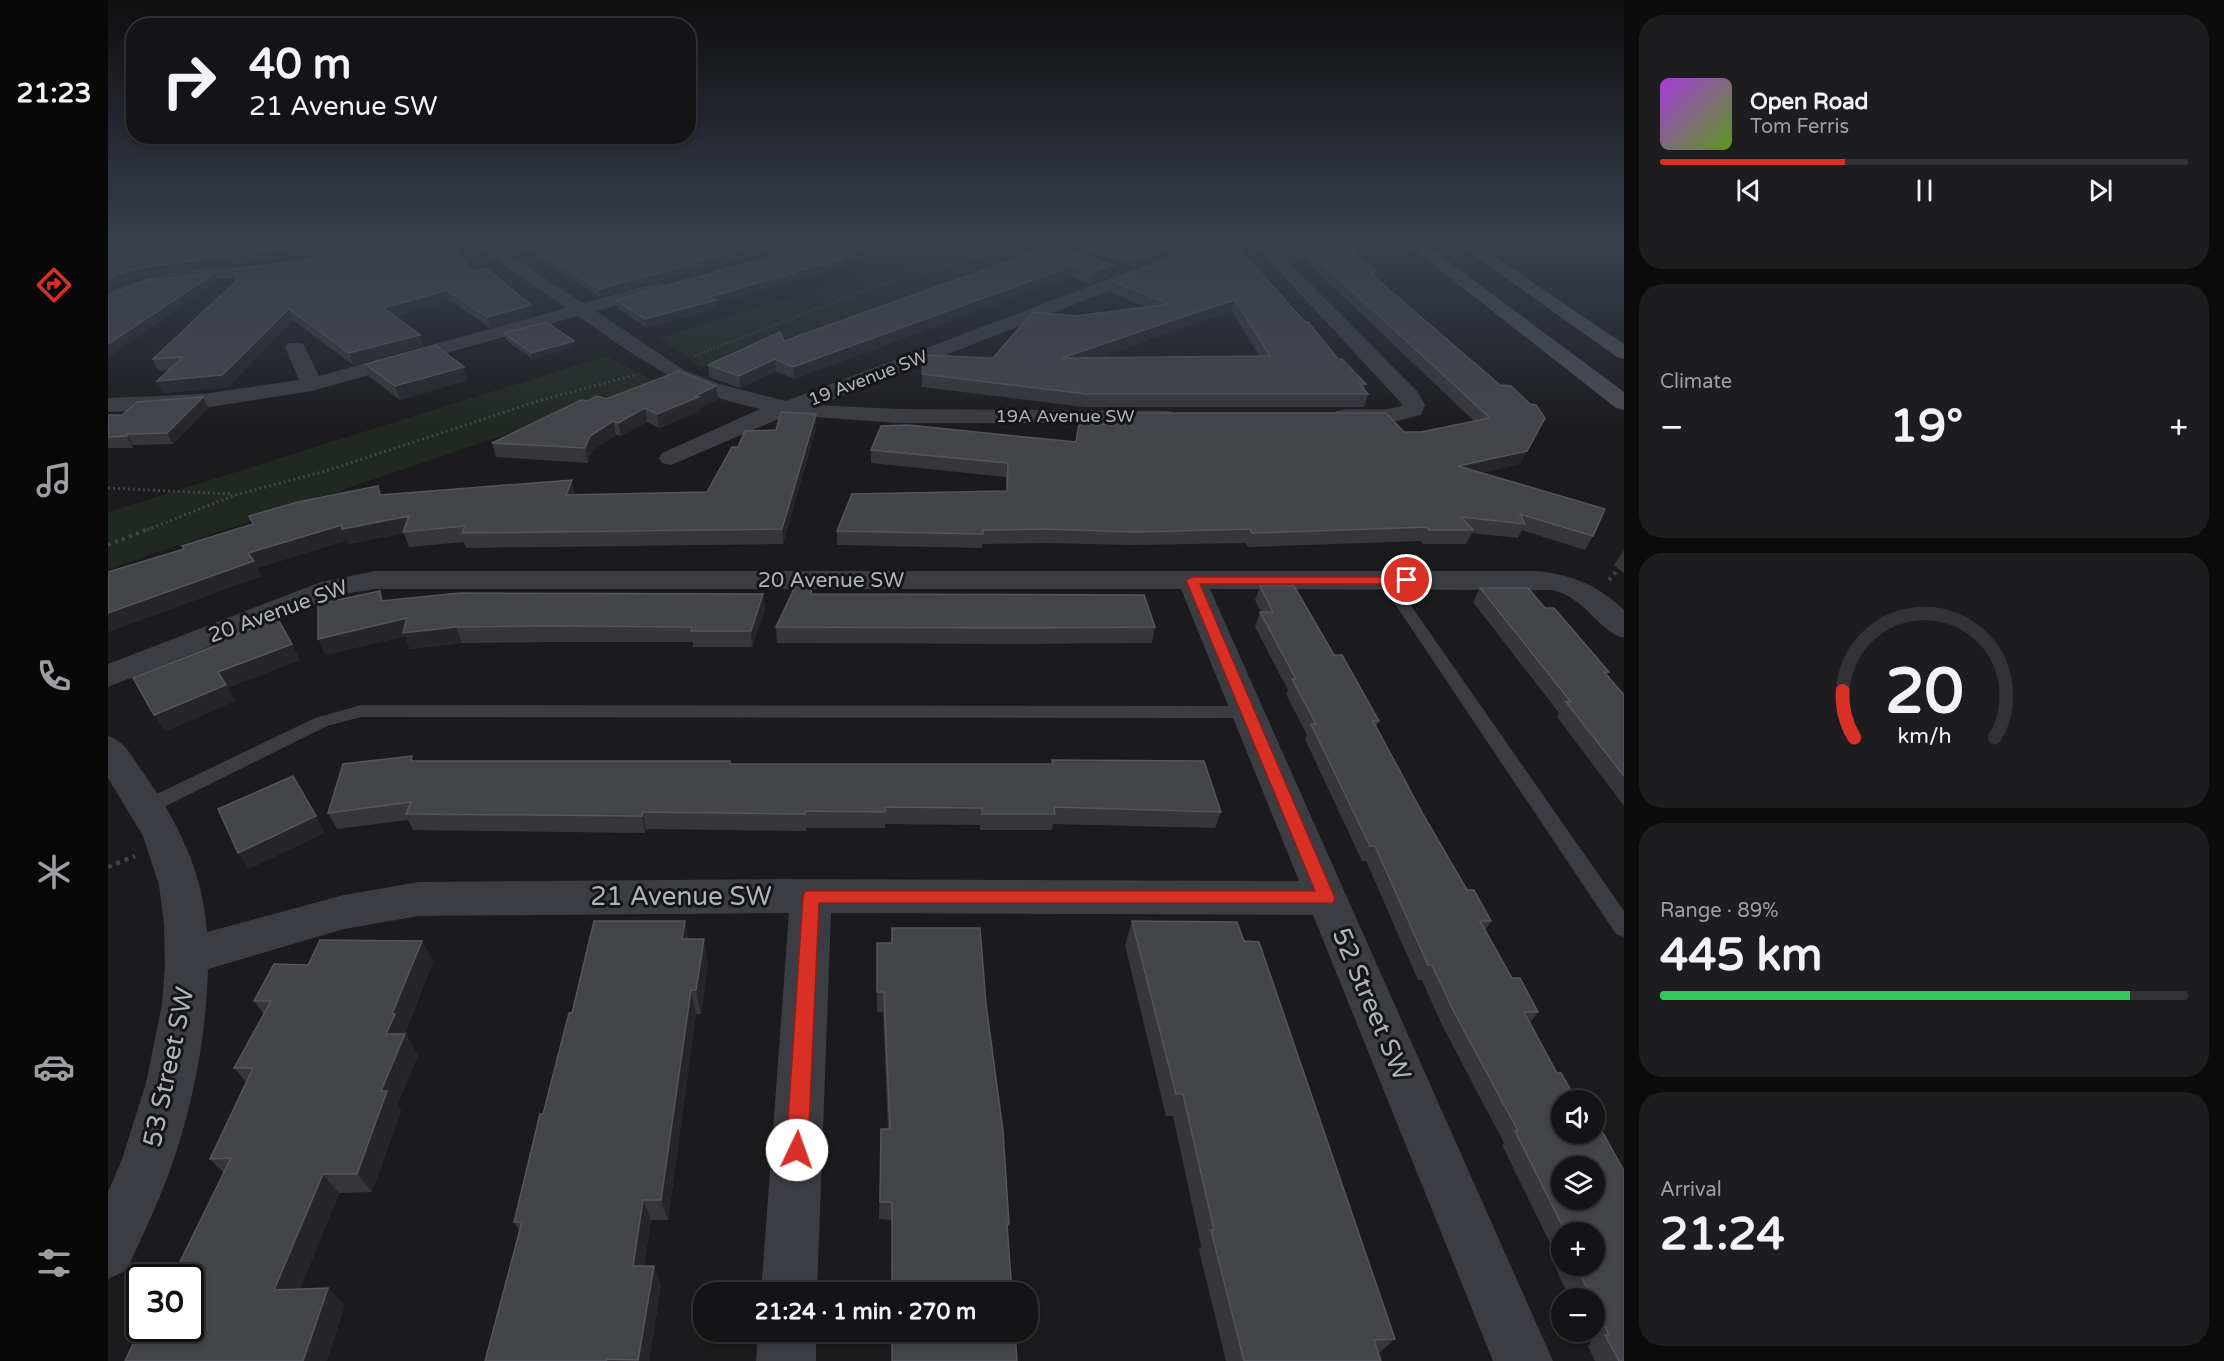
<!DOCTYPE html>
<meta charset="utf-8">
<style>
body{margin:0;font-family:"Varela Round",sans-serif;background:#1d1d1f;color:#f1f3f6;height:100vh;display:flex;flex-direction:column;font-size:22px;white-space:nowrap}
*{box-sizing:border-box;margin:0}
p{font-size:20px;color:#9d9ea1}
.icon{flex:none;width:33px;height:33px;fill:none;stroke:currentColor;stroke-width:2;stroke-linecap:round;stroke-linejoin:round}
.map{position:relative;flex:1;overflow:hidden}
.panel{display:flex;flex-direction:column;gap:15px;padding:15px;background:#0b0b0c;width:600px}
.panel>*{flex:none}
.banner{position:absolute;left:18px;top:18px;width:570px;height:126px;border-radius:24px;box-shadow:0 3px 9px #0003,0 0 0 2px #333335;background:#141416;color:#f1f3f6;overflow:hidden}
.fabs{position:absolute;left:1443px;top:1090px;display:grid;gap:12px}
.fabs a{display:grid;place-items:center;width:54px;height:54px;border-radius:50%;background:#141416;box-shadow:0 3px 9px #0003,0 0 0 2px #333335;font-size:30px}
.speed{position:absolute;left:18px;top:1264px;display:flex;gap:12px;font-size:30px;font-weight:700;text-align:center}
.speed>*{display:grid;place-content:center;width:78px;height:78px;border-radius:50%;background:#141416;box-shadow:0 3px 9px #0003,0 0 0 2px #333335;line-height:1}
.speed .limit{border:3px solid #111;border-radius:9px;background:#fff;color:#111}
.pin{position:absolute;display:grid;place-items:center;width:51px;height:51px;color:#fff;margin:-26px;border:3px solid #fff;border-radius:50%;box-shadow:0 2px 6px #0007}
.me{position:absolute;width:66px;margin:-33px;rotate:3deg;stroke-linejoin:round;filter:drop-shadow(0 0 4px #0008)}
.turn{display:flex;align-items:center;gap:21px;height:126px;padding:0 24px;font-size:27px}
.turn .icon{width:78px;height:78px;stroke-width:2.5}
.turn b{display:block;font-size:42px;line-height:51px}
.big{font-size:45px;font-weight:800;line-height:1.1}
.panel .widget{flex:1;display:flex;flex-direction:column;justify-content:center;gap:9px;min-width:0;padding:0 21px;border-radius:24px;background:#1d1d1f}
.panel .dial{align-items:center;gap:0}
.dial svg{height:156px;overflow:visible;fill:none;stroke:#333335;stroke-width:7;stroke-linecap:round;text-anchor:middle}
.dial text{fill:#f1f3f6;stroke:none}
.song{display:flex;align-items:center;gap:18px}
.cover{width:72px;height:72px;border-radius:9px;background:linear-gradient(135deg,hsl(280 70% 55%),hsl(90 70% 35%))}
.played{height:6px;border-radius:3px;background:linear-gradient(90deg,#d93025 35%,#333335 35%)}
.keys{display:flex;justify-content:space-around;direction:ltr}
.heat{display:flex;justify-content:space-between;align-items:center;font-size:33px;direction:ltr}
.charge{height:9px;border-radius:4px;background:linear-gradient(90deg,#34c759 89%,#333335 0)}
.trip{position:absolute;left:585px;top:1282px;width:345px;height:60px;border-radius:24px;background:#141416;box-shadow:0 3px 9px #0003,0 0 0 2px #333335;font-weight:800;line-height:60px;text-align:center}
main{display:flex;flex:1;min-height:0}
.tabs{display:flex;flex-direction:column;width:108px;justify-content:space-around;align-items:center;background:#080809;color:#9d9ea1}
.tabs .icon{width:42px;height:42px}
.tabs .current{color:#d93025}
.tabs b{font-size:27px;color:#f1f3f6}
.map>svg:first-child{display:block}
</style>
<main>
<nav class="tabs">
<b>21:23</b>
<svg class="icon current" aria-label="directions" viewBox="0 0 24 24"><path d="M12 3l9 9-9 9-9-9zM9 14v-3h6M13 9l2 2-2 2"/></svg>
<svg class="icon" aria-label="music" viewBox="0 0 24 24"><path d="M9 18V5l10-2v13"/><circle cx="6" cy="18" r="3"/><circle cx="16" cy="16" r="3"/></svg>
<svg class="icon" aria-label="phone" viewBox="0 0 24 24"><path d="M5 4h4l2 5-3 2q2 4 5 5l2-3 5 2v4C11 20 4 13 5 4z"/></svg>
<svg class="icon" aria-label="climate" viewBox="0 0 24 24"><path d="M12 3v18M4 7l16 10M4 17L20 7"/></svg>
<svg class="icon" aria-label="car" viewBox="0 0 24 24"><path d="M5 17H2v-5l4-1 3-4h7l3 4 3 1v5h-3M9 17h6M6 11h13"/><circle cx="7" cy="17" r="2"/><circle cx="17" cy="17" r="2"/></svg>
<svg class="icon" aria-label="filters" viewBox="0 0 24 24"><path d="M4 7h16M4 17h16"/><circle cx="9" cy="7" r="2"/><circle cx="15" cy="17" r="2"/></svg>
</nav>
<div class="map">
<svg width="1516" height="1361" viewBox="0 0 1516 1361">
<rect width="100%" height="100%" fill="#1b1b1d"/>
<path fill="#212821" d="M855,244h42l33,10 -336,113 -43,-29z
M498,356l53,27 -551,186v-57z"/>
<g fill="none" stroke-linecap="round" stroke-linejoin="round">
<path stroke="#424449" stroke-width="2" stroke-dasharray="1.5 2" stroke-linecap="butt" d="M586,356l185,-71 133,-38"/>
<path stroke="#424449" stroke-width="3" stroke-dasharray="2 3" stroke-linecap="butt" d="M0,488l123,6
M39,530l88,-35 91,-24 212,-70 97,-26"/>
<path stroke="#424449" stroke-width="4" stroke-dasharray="3 4.5" stroke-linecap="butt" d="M0,545l43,-17
M1501,580l15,-18"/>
<path stroke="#424449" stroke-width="4.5" stroke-dasharray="4 5" stroke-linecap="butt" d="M0,867l27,-11"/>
<path fill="#3c3d42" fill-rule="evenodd" d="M1278,576l5,1 233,334v26l-8,-3 -237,-354z
M253,705l887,1 9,6 -9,6 -887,-1 -34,9 -175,87 -7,2 -7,-2 -2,-5 2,-5 177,-85z"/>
<path fill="#3c3d42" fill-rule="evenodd" d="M366,244h18l91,59 75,-20 6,1 3,4 -3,4 -68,19 88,59 35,14 67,17 415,-157h22l-2,3 -403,158 79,4 274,2 3,5 -3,5 -8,2h-266l-109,-8 -117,50 -9,-2 -3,-5 3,-5 98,-44c-76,-16 -120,-50 -182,-93l-266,75 -109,17 -95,4v-14l95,-4 96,-14 -14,-33 3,-4h14l3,4 14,29 247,-68z
M645,244h22l18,9 -8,5 -30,-11z
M918,244h24l45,13 2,4 -8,5 -61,-19z
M1146,244h17l146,147 8,14 -4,10 -32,8 -53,-2 -3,-5 3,-5c22,-5 46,3 67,-6z
M167,264l6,1 3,4 -3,4 -114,11 -34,10 -25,11v-12c51,-26 111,-24 167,-29z
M267,571h1162c36,4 61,14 87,39v28c-27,-7 -37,-40 -72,-48l-342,-1 343,772h-60l-180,-446 -482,-2 -14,380h-56l28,-380 -370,3 -75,13 -136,40c-2,69 -15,138 -39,204 -12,33 -28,65 -42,97l-19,9v-87l14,-33 24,-76 16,-79 3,-40 -1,-40 -5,-39 -16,-49 -35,-58v-42c17,5 24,21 34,35 35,49 61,100 65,161l137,-37 75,-13 360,-3 520,2 -118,-292h-806l-37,6 -230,92v-23l213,-82z
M650,1332h58v29h-60z"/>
<path fill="#4a4c52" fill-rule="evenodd" d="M1299,244h18l199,148v18l-8,-2z
M1350,244h18l148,100v15l-7,-2z"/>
</g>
<path fill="#37373b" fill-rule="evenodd" d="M407,244h277l-192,53z
M966,244h122l-62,23 -60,-18z
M1103,244l155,140 -2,5 4,5 -4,13h-280l-162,-20v-13l71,-16 83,-42 70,-9 -35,-14 2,-12zM1124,311l27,45 -162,2 100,-35z
M1180,244h57l31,27 -2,6 126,108 45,33 -25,46 -39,9 112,63 -8,14 -63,-20 -4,8 -46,-5 -6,11h-43l-2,-3 -173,6 -2,-4 -114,2 -87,-2 -63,1v4l-145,-3v-14l169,-40v-14l-135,-14v-13l205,-8 41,-18 2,-11 285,19h17l53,-11z
M943,246l60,29 -22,9 -18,-8 -277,103 -18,-8 -36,17 -31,-11 -1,-12 76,-24z
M752,258l-15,5v3l-129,37v5l-69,20 -30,-20 -1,-8z
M122,270l243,1 60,45 -43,12 -40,-28 -54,16 27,30 -70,19 -60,-45 -65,67 -65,6 -6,-12 12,-11 -11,1 -5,-12 82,-77z
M396,333l70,8 1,6 -43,12 -26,-19z
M257,364l102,16 -67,20 -30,-23z
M498,399h112l-18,9v3l-41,17 -12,-6 -26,14 -5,-1 -23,15 -5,13 -92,-6 -4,-14 95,-42z
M100,408l-35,36 -40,1v3h-25v-33h14z
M708,428l-33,116 -317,4 -2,-6 -55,5 -5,-14 -56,11 -1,-4 -90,28 4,8 -153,56 274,-137h193l132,-3 31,-45 38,-17z
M1516,550v23l-10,-8z
M1152,586h34l40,69h8l37,66 -3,6 48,89 43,74h7l17,31 -6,9 27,48h8l18,34 -8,11 27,50h4l16,28h-15v33h32v-3h8l22,40v190h-29l-7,-15 3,-2 -6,-12h9v-33h-24l-14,-30 5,-3 -59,-121 2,-2 -62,-118 -20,-45h-4l-52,-119h-4l-57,-122 2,-4 -21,-41 2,-4 -33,-63 5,-15h1l-6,-12zM1454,1167h32v33h-32zM1454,1233h32v33h-32z
M1372,588l65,20 64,64 -2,3 17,20v111l-67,-89 2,-4 -86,-111z
M272,591l4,10 381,9 -13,37h-59v-5h-144l-87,1 -52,6 -5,-13 -80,19z
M704,594l343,33 -3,16 -132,1 -243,-1 -1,-16z
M944,760l169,52 -6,16 -162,-4 -1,6h-72v-5l-95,-1v4h-79v3l-160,-2 -1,4 -232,-3 -5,-10 -71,9 -9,-16 87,-52 316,3h320z
M1024,921l112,20 151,398 -17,15 3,7h-155l-27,-111 2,-4 -28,-130h-7l-41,-171z
M784,928l94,76 23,220 -2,7 5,62h-121l1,-73 -13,-1 2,-90h7l-5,-117h-6v-69h15z
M314,941l11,21 -27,69 2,4 -1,2 11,18 -21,50 4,6 -29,81 -33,1 -39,96 45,16 -155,24 34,-156 -14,-14 36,-77 -12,-14 30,-54 -10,-13 54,-36z
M600,963l-7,51h-5l-28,206h-17l-7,46h10l7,19 -12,76h-164l34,-130 -5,-9 29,-108 29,-101z"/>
<path fill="#262629" d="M221,244h71l-252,32 -28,7 -12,8v-12l8,-5 28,-7z
M656,244h28l-192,53 -1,-8z
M774,244h27l-49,14 -15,5v3l-129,37v5l-69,20 -2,-9 64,-22z
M1074,244h14l-62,23 1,-6z
M1005,265l-2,10 -22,9 1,-11z
M964,266l-1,10 -277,103 -1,-12z
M107,273l3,9 -110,76v-14z
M339,290l3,10 -62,19 -4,-11z
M1127,300l-3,11 -172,60 2,-13z
M423,305l2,11 -43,12 -3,-11z
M181,309l4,11 -65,67 -65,6 -6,-12z
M312,335l3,11 -70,19 -4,-12z
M466,341l1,6 -43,12 -1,-6z
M667,359l1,12 -36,17 -1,-12z
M356,367l3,13 -67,20 -5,-14z
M608,386l2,13 -18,9v3l-41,17 -2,-14z
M95,397l5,11 -35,36 -6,-11z
M537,408l2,14 -26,14 -3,-13z
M708,414v14l-33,116 -1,-15z
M1437,418l-25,46 -68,16 6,-14z
M505,421l3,14 -23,15 -5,13 -3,-15 5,-12z
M19,434l6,11v3l-6,-12z
M464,480l3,15h-9z
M301,516l-5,17 -56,11 -1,-4 -90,28 4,8 -153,56v-19l140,-60 94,-28z
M655,594l2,16 -13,37 -1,-16z
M299,618l49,9 6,16 -52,6 -5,-13 -80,19 -7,-16z
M184,644l8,16 -72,28 7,13 -70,31 -11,-17 64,-43z
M535,812l3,17 -1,4 -3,-17z
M208,816l9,17 -76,36 -11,-16z
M577,921l5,24 -8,-6z
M596,939l4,24 -7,51 -5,-24z
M314,941l11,21 -27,69 2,4 -1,2 11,18 -21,50 4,6 -29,81 -15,-18 24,-83 5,-57 6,-20z
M583,990l5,24 -28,206 -7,-20z
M215,1174l16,19 -46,113 -19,-16z
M535,1200l8,20 -10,65 -8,-19z
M546,1266l7,19 -12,76h-10z
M220,1288l17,17 -18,56h-24z"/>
<path fill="#444549" stroke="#54565b" stroke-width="1.5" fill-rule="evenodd" d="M19,244h202l-185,23 -28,7 -8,5v-34z
M310,244h32l23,27 13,-3 45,37 -44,12 -40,-27 -63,18 36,27 -71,18 -60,-44 -67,66 -65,6 26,-24 -30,2 85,-80 -8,-9z
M418,244h238l-165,45z
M707,244h67l-41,13 4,1 -136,39 7,3 -71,19 -29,-19z
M968,244h106l-47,17z
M1103,244h15l14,6 65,72h3l30,37h4l24,25h-6l8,10h-282l-164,-20 2,-19 69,3 40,-46 43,4 93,-12 -56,-23zM1127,300l35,56 -208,2 138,-47z
M1193,244h44l31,27h-6l4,3h-3l129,111 11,1 19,18 6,1 9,13 -18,33 -69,15 147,43 -12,27 -73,-22 5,10 -64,-7 12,13h-44l-2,-3 -175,6 -2,-4 -115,3 -88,-3 -64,1v4l-146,-3 15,-37 155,-3 1,-28 -137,-13 10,-24 27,-1 168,17 3,-18h39l1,-11h267l18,19h17l69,-14z
M943,246l62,19 -23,8 -18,-7 -279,101 -18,-8 -36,17 -31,-11 72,-33 4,9z
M107,273l-107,71v-48l37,-15z
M439,322l27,19 -43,12 -27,-20z
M327,345l29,22 -69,19 -30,-22z
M571,371l37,15 -21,10 4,1 -42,17 -12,-6 -27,15 -5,-2 -23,15 -5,12 -93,-5 89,-43 6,1 10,-5 9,3z
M95,397l-36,36 -40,1v2l-19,1v-22h14l15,-13z
M673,412l35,2 -34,115 -320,4 3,-7 -62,6 6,-16 -67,13v-4l-94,28 6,8 -146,52v-41l76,-23 -2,-3 71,-22 -4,-8 49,-14 80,-16 2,9 192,-15 -6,15 141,-3 25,-45h6l7,-16 31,-1z
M692,576h11v18l333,1 11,32 -133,1 -246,-1z
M1152,586h34l40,69h8l37,66h-6l51,95 43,74h7l17,31h-11l32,57h8l18,34h-14l33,61h4l16,28h-15v33h32v-3h8l22,40v190h-5l-14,-26h4l-15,-30v-6h-2l-16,-33h18v-33h-28l-51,-102h3l-65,-121 -21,-45h-4l-53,-119h-5l-59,-122h5l-24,-45h4l-36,-67h13zM1454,1167h32v33h-32z
M1372,588h48l17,20h9l55,64h-5l20,23v81l-58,-74h5z
M272,591l1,10 79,-8 303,1 -12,37h-60l1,-4 -148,-1 -88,1 -53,6 4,-15 -89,21v-35z
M170,619l14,25 -74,28 8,13 -72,30 -21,-37 81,-32 -1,-3z
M304,756l-1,5h319v3h323l-1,-4 152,1 17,51 -167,-5 1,7h-73v-6l-97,-1v5l-80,-1v3l-162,-2 -1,4 -236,-2 5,-12 -83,11 15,-49z
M185,776l23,40 -78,37 -20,-44z
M486,921h91l-3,18h22l-8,51h-5l-30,210h-18l-10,66h21l-16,94 -31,-1 -1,2h-121l37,-139h-8l26,-108h3l26,-101h3z
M1024,921l105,1 7,19 15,1 136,397 -21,1 7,21h-137l-33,-131h3l-31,-136h-7z
M784,928h88l6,76 17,127 6,93h-2l5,69h-120v-91h-12l1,-73h9l-6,-137h-7v-49h15z
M212,940l102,1 -30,73h3l-9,20h19l-24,57h6l-30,83h-34l-49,116 54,-2 -25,73h-178l15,-32h50v-51h-18l59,-120 -21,1 43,-91h-19l37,-67h-17l20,-37 34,1z
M784,1332h123l2,29h-125z"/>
<linearGradient id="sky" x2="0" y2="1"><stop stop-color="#0f0f10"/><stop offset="0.56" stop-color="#393f4c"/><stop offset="1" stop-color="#393f4c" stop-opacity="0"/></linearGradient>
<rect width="1516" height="434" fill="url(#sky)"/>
<path fill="#d93025" stroke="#8d1f18" stroke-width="1.5" d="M1084,577h215l6,3 -6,4h-207l135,314 -2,5h-514l-11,247 -4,7 -7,3 -8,-3 -3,-7 17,-254 2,-5h510l-129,-311z"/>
<g text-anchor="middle" stroke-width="6" stroke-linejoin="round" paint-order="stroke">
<g font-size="18" fill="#aeb3bc" stroke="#161618">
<text transform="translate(760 378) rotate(-21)" y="6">19 Avenue SW</text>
<text x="957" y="422">19A Avenue SW</text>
</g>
<g font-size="21" fill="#aeb3bc" stroke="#161618">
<text x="723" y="587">20 Avenue SW</text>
<text transform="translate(170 611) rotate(-20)" y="7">20 Avenue SW</text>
</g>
<g font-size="26" fill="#aeb3bc" stroke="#161618">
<text x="573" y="905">21 Avenue SW</text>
<text transform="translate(1264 1004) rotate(67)" y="9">52 Street SW</text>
<text transform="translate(60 1067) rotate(-78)" y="9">53 Street SW</text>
</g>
</g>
</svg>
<div class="fabs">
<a><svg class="icon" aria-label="sound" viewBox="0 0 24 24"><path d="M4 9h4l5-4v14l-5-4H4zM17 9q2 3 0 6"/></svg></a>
<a><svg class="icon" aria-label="layers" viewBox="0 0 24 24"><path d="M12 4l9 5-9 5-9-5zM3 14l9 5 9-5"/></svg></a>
<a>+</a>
<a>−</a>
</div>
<div class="speed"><div class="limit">30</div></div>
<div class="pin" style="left:1299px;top:580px;background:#d93025"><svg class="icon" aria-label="arrive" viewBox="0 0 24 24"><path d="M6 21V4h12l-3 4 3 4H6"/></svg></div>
<svg class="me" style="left:689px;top:1150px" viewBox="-20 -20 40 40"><circle r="19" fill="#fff"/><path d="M0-13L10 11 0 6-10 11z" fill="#d93025"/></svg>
<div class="trip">21:24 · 1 min · 270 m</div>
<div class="banner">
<div class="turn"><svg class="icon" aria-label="right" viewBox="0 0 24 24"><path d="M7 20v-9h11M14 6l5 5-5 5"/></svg><div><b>40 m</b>21 Avenue SW</div></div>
</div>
</div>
<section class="panel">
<div class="widget">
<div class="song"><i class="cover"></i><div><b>Open Road</b><p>Tom Ferris</p></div></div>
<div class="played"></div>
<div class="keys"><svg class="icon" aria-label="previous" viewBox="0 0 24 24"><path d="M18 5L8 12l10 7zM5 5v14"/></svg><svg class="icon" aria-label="pause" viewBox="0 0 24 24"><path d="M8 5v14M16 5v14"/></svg><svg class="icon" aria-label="next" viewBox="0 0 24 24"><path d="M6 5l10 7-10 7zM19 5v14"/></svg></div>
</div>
<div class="widget"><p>Climate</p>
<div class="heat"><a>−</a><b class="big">19°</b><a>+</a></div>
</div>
<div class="widget dial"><svg viewBox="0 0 100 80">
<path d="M14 69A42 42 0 1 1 86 69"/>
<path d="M14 69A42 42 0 0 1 8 45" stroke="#d93025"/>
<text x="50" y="56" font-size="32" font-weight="700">20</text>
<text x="50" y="72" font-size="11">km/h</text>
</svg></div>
<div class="widget"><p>Range · 89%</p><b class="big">445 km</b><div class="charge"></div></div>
<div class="widget"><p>Arrival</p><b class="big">21:24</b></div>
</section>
</main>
